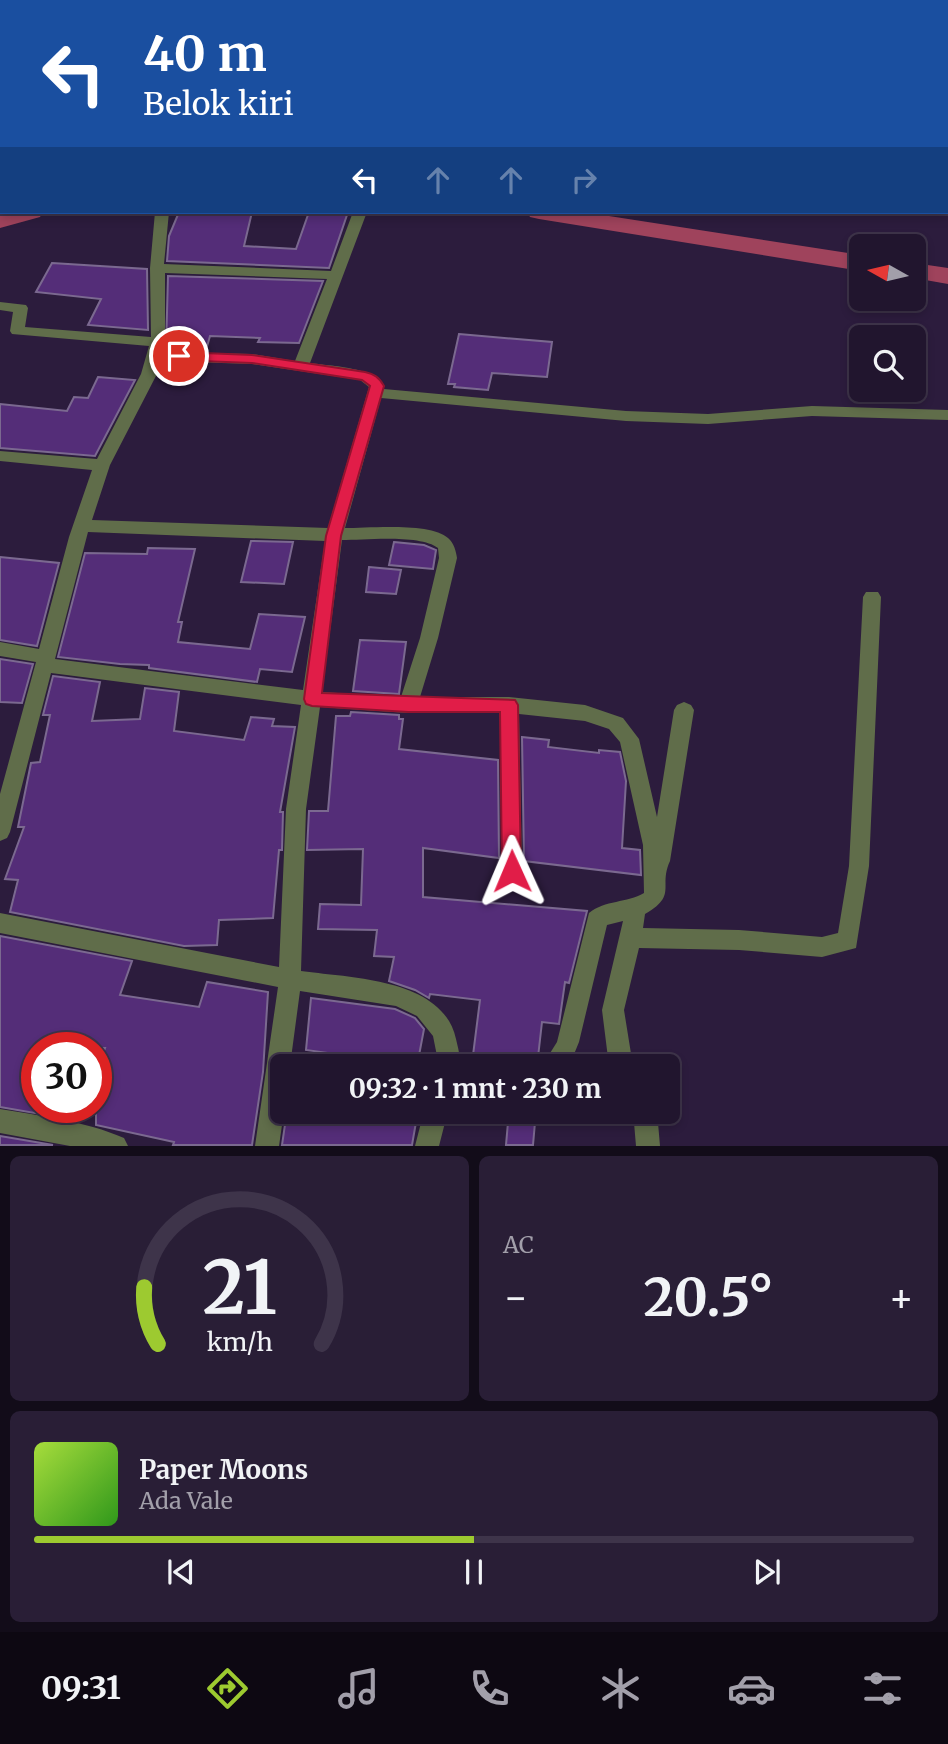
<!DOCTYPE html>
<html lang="id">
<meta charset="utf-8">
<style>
body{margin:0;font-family:Merriweather,serif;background:#291e36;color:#f1f3f6;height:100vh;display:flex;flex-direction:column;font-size:26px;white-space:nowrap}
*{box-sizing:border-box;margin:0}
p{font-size:23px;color:#a29faa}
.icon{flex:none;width:38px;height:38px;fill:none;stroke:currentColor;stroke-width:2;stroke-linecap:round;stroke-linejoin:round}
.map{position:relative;height:1146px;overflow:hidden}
.details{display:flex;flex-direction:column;gap:10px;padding:10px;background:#120c19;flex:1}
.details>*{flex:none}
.hud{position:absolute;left:0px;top:0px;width:948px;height:214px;box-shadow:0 4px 10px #0003,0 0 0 2px #3e344a;background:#1a4fa0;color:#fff;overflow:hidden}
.needle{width:46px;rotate:278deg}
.controls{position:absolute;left:849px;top:234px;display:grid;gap:14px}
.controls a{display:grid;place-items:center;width:77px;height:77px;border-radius:10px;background:#21152e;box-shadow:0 4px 10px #0003,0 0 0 2px #3e344a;font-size:35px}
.speed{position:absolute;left:21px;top:1032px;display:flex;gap:14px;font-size:35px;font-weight:700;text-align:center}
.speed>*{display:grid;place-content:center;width:91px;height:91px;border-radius:50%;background:#21152e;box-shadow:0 4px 10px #0003,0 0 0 2px #3e344a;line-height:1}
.speed .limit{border:10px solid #d22;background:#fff;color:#111}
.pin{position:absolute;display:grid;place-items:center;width:60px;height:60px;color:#fff;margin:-30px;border:4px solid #fff;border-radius:50%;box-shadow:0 2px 7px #0007}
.me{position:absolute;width:77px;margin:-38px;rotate:359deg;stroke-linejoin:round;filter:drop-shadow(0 0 5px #0008)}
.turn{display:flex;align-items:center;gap:24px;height:147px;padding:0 28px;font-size:32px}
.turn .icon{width:91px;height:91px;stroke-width:2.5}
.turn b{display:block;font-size:49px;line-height:60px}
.lanes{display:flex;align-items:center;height:66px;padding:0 28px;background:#0003;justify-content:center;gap:35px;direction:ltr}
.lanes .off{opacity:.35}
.big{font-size:52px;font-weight:700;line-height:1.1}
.details .tile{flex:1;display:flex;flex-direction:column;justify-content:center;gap:10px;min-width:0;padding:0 24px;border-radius:10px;background:#291e36}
.details .dial{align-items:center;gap:0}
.dial svg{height:182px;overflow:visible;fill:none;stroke:#3e344a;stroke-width:7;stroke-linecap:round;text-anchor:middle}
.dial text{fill:#f1f3f6;stroke:none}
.song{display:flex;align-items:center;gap:21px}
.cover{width:84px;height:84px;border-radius:10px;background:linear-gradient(135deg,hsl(80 70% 55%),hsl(110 70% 35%))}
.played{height:7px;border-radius:4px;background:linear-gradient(90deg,#9dca30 50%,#3e344a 50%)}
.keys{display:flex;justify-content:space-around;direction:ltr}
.heat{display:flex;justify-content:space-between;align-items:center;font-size:38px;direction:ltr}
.details .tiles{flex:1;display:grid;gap:10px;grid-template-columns:1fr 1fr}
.tile:last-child{grid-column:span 2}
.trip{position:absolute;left:270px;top:1054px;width:410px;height:70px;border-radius:10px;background:#21152e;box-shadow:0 4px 10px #0003,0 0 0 2px #3e344a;font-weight:700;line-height:70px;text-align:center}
.dock{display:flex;height:112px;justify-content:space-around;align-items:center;background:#0d0812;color:#a29faa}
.dock .icon{width:49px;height:49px}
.dock .active{color:#9dca30}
.dock b{font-size:32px;color:#f1f3f6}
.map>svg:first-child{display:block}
</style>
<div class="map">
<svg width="948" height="1146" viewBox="0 0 948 1146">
<rect width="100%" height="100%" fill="#2c1c3d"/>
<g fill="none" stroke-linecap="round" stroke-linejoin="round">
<path fill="#9f435c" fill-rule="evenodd" d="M6,212h37l-3,5 -40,11v-15z
M527,212h56l278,43v16l-322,-52 -9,-2z
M914,263l34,5v16l-34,-6z"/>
</g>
<path fill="#542d78" stroke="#7b6990" stroke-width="2" d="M179,212h73l-8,34 52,3 13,-37h39l-19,56 -162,-7 2,-25z
M52,263l95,6 1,61 -60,-5 13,-26 -65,-7z
M168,276l155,5 -24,62 -41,-1 2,-4 -50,-2 -4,14 -40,-1z
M459,334l93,8 -5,35 -55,-4 -4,17 -34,-3 1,-3h-7z
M98,377l37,3 -40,76 -95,-8v-44l67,7 7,-14 14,1z
M251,541l42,1 -9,42 -43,-2z
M394,542l30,3 12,5 -3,19 -44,-4z
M148,548l47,1 -17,73h4l-4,20 72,7 9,-35 46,3 -13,55 -32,-3 -3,13 -108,-14v-3l-29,-1 -62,-7 27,-104 62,1z
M0,557l59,6 -22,83 -37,-6z
M369,567l32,3 -5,24 -30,-2z
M360,640l46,2 -7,52 -46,-3z
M0,659l33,5 -11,39 -22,-1z
M53,676l47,6 -8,39 48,-2 5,-31 34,4 -5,39 70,9 7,-23 23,2 -2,7 23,1 -15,85h3l-1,38h-3l-6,68 -54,2 -2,25 -33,1 -174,-34 8,-32 -13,-1 19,-52h-6l13,-64 9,-1 10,-47h-7z
M351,712l48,3v4h4l-4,30 99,11 1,98 -76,-10v49l164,14 -18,72 -4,-1 -6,42 -17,-2 -5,44 -65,-3 8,-63 -50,-6 -1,4 -14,-8 -26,-9 5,-24 -20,-1 3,-26 -59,-1 2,-25 41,1 2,-56 -56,1 2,-39h19l8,-95h14z
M522,737l27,3 -1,7 51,6v-3l21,2 6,29 -4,67 18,2 1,25 -117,-14z
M0,936l132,25 -12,34 79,12 8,-25 61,10 -5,80 -11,73h-79l1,-3 -78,-17v-51l9,-26h-68v60h43l-5,12 -75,-13z
M311,998l84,11 20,9 9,11 -7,37h-56l1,-5 -6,-1 1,-3 -51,-7z
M287,1111h131l-6,34h-130z
M509,1111h27l-3,34h-27z
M0,1136l53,9h-53z"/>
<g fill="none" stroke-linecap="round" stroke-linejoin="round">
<path fill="#606d4a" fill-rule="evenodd" d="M512,0h10l1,2h-12z
M0,31h2v6h-2z
M947,92h1v8h-1z
M0,134h2v8h-2z
M155,212h14l-5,52 167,7 22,-59h14l-57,151c19,3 71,4 74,26l242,22 82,3 104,-8 136,4v10l-136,-4 -104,8 -82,-3 -245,-23 -36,130c23,0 86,-6 103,10 6,5 8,13 9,20l-19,80 -18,59h89l76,8 38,13 16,21 18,78 17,-107 3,-5 7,-3 7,3 3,5 -24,151c-12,26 8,34 -25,53l-2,14 96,2 83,7 16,-4 11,-67 14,-269 3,-5h12l3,5 -12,269 -13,82 -34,9 -83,-7 -100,-2 -15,62 9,56h-24l-7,-56 21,-89 -16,4 -28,117 -9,22 -28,2 15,-24 32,-129c16,-13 38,-10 55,-20l-1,-48 -23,-103 -11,-13 -24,-8 -66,-7 3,157 -3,6 -7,3 -7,-3 -3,-6 -2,-158h-92l-88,-6 -14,102 -5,162c49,7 142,7 155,68 2,9 5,18 3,27h-20l-6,-30 -16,-20 -21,-10 -96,-15 -10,75h-8l2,45 -5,35h-24l23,-159 -278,-54v-20l279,54 7,-158 15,-104 -250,-32 -41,159 -3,6 -7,3v-47l36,-132 -36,-6v-14l39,7 30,-112 23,-67 -92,-9v-10l97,8 44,-85 8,-28 -137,-12 -2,-3 3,-19 -13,-2v-8l26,3 2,3 -3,19 126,10 -1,-69zM165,273l162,6 -32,82 -43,-7 -89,-2 2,-10zM160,361l92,3 108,16 9,7 -41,141 -236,-8 18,-55 47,-91zM88,532l237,9 -22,149 -248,-31zM342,540c23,0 78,-6 96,8l1,10 -19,80 -19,59 -79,-5z
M0,1109c41,7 85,12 124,29l4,8h-58l-70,-13z
M424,1111h24l-9,35h-24z
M633,1111h24l3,35h-24z"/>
</g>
<path fill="#e11d48" stroke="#92132f" stroke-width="2" d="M179,352l73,3 113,17c9,2 14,5 19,14l-43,150 -19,157 193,7 3,5 3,166 -3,5 -6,3 -7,-3 -3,-5 -2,-159h-92l-96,-6 -6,-2 -2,-5 22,-163 44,-150 -8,-6 -110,-17 -78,-3 -2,-4z"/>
</svg>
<div class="controls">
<a><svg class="needle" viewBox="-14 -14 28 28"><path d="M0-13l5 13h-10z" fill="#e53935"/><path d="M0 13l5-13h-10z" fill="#a29faa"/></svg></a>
<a><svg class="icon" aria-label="search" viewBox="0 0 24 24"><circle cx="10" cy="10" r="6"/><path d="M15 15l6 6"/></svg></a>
</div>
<div class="speed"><div class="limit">30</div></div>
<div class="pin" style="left:179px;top:356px;background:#d93025"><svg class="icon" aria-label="arrive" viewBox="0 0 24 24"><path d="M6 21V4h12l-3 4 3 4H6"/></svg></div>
<svg class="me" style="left:512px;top:871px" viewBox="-20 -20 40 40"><path d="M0-17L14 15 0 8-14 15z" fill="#e11d48" stroke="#fff" stroke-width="4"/></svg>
<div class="trip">09:32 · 1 mnt · 230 m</div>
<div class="hud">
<div class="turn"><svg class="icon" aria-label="left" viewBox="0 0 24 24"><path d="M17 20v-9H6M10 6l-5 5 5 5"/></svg><div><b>40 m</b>Belok kiri</div></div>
<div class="lanes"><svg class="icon" aria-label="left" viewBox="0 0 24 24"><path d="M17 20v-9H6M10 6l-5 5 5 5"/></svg><svg class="icon off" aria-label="ahead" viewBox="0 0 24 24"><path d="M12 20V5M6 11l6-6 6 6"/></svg><svg class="icon off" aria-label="ahead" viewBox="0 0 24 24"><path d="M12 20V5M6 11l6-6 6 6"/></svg><svg class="icon off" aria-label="right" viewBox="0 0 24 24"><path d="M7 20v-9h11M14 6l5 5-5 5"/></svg></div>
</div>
</div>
<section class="details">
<div class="tiles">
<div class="tile dial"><svg viewBox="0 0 100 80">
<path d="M14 69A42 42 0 1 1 86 69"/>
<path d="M14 69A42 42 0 0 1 8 44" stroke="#9dca30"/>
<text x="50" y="56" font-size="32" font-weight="700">21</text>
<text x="50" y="72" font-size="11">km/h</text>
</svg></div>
<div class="tile"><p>AC</p>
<div class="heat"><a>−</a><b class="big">20.5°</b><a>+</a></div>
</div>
<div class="tile">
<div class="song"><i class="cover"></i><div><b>Paper Moons</b><p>Ada Vale</p></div></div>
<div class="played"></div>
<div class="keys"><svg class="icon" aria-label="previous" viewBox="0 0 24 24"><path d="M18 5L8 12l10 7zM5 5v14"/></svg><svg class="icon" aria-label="pause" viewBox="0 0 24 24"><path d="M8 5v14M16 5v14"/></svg><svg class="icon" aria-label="next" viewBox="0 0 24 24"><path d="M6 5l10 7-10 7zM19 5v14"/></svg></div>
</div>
</div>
</section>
<nav class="dock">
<b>09:31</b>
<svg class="icon active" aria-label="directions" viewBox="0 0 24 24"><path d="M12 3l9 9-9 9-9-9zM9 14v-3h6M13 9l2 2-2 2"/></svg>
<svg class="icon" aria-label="music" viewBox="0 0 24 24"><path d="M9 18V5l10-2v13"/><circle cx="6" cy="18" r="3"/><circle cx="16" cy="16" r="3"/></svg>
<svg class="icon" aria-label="phone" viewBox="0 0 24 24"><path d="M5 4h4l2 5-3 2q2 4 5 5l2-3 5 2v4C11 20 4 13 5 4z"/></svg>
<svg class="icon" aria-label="climate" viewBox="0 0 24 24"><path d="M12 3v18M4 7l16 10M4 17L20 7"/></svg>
<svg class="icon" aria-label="car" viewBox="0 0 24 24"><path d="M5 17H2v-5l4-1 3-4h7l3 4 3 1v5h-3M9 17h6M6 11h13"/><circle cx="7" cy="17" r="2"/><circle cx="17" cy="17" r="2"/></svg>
<svg class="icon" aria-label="filters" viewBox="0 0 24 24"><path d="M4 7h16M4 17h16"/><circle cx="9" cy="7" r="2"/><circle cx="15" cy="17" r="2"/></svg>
</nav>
